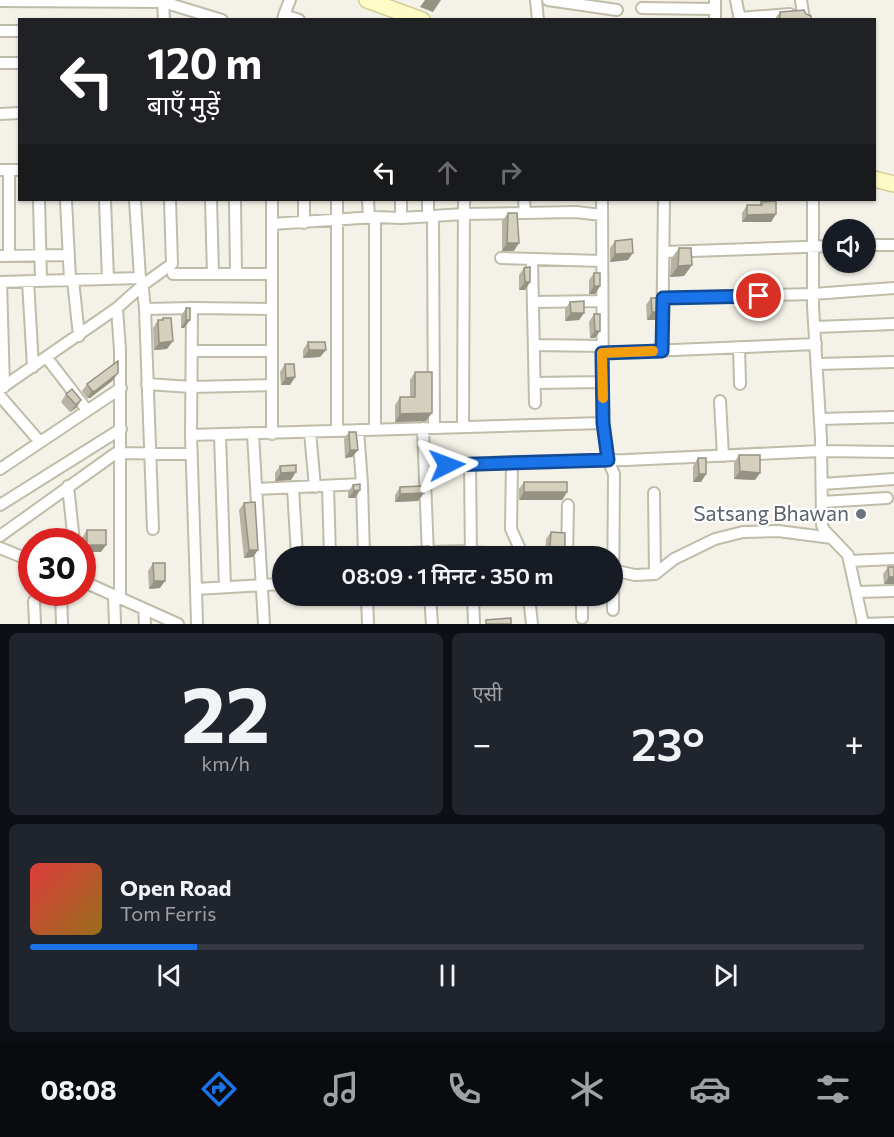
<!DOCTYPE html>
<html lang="hi">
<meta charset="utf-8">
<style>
body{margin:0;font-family:Commissioner,"Noto Sans Devanagari",sans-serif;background:#20242c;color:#f1f3f6;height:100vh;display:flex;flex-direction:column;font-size:22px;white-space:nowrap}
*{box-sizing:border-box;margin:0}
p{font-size:20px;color:#9ea1a6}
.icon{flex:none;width:33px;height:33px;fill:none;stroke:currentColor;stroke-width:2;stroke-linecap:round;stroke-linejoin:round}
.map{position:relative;height:624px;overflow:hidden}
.side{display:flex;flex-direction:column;gap:9px;padding:9px;background:#0d0f14;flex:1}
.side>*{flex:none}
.guide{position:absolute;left:18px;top:18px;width:858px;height:183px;border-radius:0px;box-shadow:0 2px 4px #0004;background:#202124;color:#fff;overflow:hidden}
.buttons{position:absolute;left:822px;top:219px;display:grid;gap:12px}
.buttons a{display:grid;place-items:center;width:54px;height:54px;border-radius:50%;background:#171b24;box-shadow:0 2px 4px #0004;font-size:30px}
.speed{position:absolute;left:18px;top:528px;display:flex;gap:12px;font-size:30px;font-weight:700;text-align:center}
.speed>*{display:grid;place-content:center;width:78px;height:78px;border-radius:50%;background:#171b24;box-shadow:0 2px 4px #0004;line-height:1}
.speed .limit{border:9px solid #d22;background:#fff;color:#111}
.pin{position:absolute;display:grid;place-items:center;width:51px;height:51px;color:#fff;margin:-26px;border:3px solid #fff;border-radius:50%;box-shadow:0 2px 6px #0007}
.me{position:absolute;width:66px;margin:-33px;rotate:87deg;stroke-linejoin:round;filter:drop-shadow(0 0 4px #0008)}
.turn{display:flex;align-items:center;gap:21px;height:126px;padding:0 30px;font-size:27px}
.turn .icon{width:78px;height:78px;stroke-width:2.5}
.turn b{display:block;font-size:42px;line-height:51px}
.lanes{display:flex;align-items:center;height:57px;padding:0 30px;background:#0003;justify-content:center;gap:30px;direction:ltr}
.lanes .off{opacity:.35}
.big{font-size:45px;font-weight:600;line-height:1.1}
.side .tile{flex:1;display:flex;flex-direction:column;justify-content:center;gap:9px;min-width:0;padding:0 21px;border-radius:9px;background:#20242c}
.side .dial{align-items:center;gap:0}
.dial b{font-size:78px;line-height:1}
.song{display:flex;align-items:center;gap:18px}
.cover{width:72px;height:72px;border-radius:9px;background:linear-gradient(135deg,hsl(0 70% 55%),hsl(40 70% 35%))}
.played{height:6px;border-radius:3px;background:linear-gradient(90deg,#1a73e8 20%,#363941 20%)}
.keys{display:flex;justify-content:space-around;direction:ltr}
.heat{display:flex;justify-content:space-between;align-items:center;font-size:33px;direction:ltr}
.side .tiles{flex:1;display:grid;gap:9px;grid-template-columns:1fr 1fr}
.tile:last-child{grid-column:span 2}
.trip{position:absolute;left:272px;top:546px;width:351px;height:60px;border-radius:30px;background:#171b24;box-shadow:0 2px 4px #0004;font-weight:600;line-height:60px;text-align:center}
.tabs{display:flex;height:96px;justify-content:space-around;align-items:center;background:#090b0e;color:#9ea1a6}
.tabs .icon{width:42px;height:42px}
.tabs .current{color:#1a73e8}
.tabs b{font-size:27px;color:#f1f3f6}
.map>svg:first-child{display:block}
</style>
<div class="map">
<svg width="894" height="624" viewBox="0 0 894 624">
<rect width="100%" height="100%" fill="#f4f2e8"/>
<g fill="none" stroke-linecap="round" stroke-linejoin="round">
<g stroke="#bfbcaa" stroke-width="14">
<path id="street" d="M163,0l1,20
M536,0l2,20
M548,0l69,10
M715,0v20
M736,0l4,20
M801,0l3,20
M0,1l163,1 59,18
M642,8l73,1
M284,15l6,-15
M739,18l51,-4
M283,20l1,-5 15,5
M0,31h20
M0,63h20
M0,114l20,-1
M0,170h20
M39,200l2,81
M66,200l4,80
M105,200l3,79
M135,200l5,78
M211,200l2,74
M235,200l1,74
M304,200v23
M337,200v230
M368,200l1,18
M401,200v18
M428,200v16
M524,200l1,13
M602,200l1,223
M813,200v106l8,132 1,87 2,5 24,25 15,69
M433,216l1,212
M375,217v213
M272,224l103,-7 26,1 63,-4 112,-2 26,3
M866,245h28
M664,252l168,-6
M0,256l69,-1
M9,256v-86
M501,258l101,3
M532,259l3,144
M173,274h99
M73,280l6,56
M28,281l5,86
M0,282l140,-4 2,2 3,29 8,220
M1,282l3,105
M663,298l150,-4 81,-6
M533,302l69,-1
M117,308l3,42v248
M192,308l80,1
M145,309l47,-1 -1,127
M815,327l79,-3
M534,345l68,1
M739,347l1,37
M192,351h80
M662,351l2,-151
M602,353l214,-9
M47,358l40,52
M817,364l77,-2
M535,383l67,-1
M147,384l44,3 81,-2
M0,389l117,-81 27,-24 28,-20 -2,-64
M0,396l40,46
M720,401l3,55
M820,419l74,-2
M463,427l1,-227
M423,428l5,128
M358,430l4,54 2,72
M310,432l5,55
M253,434l11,190
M272,434v-234
M220,435l5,152
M470,464l1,92
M425,466l87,-4
M0,469l121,-81
M822,484l72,-5
M68,486l6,56
M328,486l2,70
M293,488l4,68
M256,489l106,-5
M654,493l1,81
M822,502l65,-4
M0,505l121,-76
M0,536l116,-83 76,1
M0,548l32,13
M428,552l42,-1 32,5
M523,556l-12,-27 1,-67 114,-2 195,-9 73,1
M567,556l1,-51
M849,561l45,-2
M612,570l23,5 20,-1 19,-15 41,-20 28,-7 35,-1 54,7
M82,581l96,43
M282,584l-86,5 -5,-154 412,-12 5,37 6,14 -1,136
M196,589l1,35
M61,592l1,32
M856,592l38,-1
M114,595l1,29
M367,596l1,28
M430,596l2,28
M473,596l1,28
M529,596l3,28
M582,596v22
M34,601l1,23
M144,609l1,15
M862,624l32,-1"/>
</g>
<g stroke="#d4cf98" stroke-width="18">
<path id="secondary" d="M367,0l55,20
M874,179l20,5"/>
</g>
<use href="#street" stroke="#fff" stroke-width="10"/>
<use href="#secondary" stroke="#fffbc7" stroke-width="15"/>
</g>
<path fill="#b7b3a3" d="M780,12l26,2 5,6h-37z
M761,202l15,12 -5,8h-29v-9l5,-8h12z
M508,213l6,38h-12v-30z
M615,241l13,19 -18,2v-14z
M679,248l13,17 -8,11 -14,1 1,-18z
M524,268l6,14 -5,8h-6v-15z
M594,273l6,13 -5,8h-6v-14z
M651,298l4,22h-8l-1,-15z
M570,302l14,11 -5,7 -14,1v-12z
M186,308l4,12 -6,8h-3v-12z
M594,314h6l-5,24h-5l-1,-16z
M163,318l4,31 -13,1 -1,-22 5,-8h4z
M308,342l18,8 -6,7 -17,1v-8z
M285,364l10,13 -5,8h-9l-1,-13z
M415,372l11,49 -31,1v-17l5,-8h10v-17z
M118,373l-6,8 -22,17h-3l-5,-7 5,-7z
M66,394l15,6 -5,8 -6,4 -9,-10z
M349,432l9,18 -6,7 -7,1 -1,-19z
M739,455l21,18 -5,7 -21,-1v-16z
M698,458l8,16 -5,8h-8v-16z
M280,466l11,14 -16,1v-8z
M524,482l43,10 -5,8h-43v-11z
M353,485l7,5 -5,8h-7v-6z
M400,487l24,6 -6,8 -23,1v-7z
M244,503l14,47 -5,7 -9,1 -5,-48z
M87,530l14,22h-19v-14z
M551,532l9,24 -15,-2 1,-15z
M406,547l26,9h-33z
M153,563l7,25 -11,1 -1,-18z
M888,567l6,17h-10l-1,-10z"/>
<path fill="#959284" d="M425,0h16l-8,12 -13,-5z
M776,214l-5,8h-29l5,-7z
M507,243h12l-5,8h-12z
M633,253l-5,7 -18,2 5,-8z
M692,265l-8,11 -14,1 8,-11z
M525,282h5l-5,8h-6z
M594,286h6l-5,8h-6z
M652,312h8l-5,8h-8z
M571,313h13l-5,7 -14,1z
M186,320h4l-6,8h-3z
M595,331h5l-5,7h-5z
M173,341l-6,8 -13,1 5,-7z
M309,350h17l-6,7 -17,1z
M118,373l-6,8 -22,17h-3l5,-7z
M295,377l-5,8h-9l5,-7z
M81,400l-5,8 -6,4 6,-7z
M432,413l-6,8 -31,1 5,-8z
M350,450h8l-6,7 -7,1z
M740,471l20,2 -5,7 -21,-1z
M296,472l-5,8 -16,1 6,-8z
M699,474h7l-5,8h-8z
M360,490l-5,8h-7l6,-7z
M524,492h43l-5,8h-43z
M424,493l-6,8 -23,1 5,-8z
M87,545h19l-5,7h-19z
M550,547l15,1 -5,8 -15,-2z
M249,550h9l-5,7 -9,1z
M889,577h5v7h-10z
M154,581h11l-5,7 -11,1z
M285,596h25l-3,4 -24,-2z"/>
<path fill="#d5d0bd" stroke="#959284" stroke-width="1.5" d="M804,10l2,4 5,2v4h-31v-8z
M776,201v13l-29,1v-10h15l-1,-3z
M508,213h9l2,30h-12z
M632,239l1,14 -18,1v-13z
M679,248h12l1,17 -14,1z
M530,267v15h-5l-1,-14z
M594,273h6v13h-6z
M651,298h9v14h-8z
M584,301v12h-13l-1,-11z
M186,308h4v12h-4z
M594,314h6v17h-5z
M163,318h8l2,23 -14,2 -1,-23h5z
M308,342h17l1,8h-17z
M118,361v12l-23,18h-3l-5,-7z
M285,364h9l1,13 -9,1z
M415,372h17v41l-32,1v-17h15z
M72,389l9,11 -5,5 -10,-11z
M349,432h7l2,18h-8z
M739,455h21v18l-20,-2z
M698,458h8v16h-7z
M296,465v7l-15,1 -1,-7z
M524,482h43v10h-43z
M360,484v6l-6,1 -1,-6z
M423,486l1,7 -24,1v-7z
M255,502l3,48h-9l-5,-47z
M87,530h19v15h-19z
M551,532l14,1v15l-15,-1z
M429,546l2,5 1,5h-26v-9z
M362,550l6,6h-27l-1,-2z
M153,563h12v18h-11z
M888,567h6v10h-5z
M511,618v6h-25v-4z"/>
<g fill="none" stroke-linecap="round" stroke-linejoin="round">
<g stroke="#114b97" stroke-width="15">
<path id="route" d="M447,465l161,-5 -5,-37 -1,-70 60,-2 1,-53 96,-2"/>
</g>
<use href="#route" stroke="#1a73e8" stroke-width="10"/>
<path stroke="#f59e0b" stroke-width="10" d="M603,398l-1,-45 51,-2"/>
</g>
<circle fill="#6b7280" stroke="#fff" stroke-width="2" cx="861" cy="514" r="6"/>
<g text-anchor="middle" stroke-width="4.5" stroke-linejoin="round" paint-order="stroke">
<g font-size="21" fill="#5b616d" stroke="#fff" text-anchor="end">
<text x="849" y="521">Satsang Bhawan</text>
</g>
</g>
</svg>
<div class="buttons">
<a><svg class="icon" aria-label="sound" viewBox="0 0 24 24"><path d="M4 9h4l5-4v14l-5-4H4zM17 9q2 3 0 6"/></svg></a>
</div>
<div class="speed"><div class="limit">30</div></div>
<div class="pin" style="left:759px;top:296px;background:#d93025"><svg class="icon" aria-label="arrive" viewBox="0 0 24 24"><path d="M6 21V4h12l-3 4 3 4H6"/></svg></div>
<svg class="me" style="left:447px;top:465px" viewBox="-20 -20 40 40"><path d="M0-17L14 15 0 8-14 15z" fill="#1a73e8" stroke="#fff" stroke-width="4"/></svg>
<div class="trip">08:09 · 1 मिनट · 350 m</div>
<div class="guide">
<div class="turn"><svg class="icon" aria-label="left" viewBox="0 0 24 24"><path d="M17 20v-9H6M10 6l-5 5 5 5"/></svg><div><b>120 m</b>बाएँ मुड़ें</div></div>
<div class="lanes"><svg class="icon" aria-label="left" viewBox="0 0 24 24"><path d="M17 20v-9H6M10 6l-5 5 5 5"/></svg><svg class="icon off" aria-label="ahead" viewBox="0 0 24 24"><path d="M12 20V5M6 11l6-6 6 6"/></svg><svg class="icon off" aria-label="right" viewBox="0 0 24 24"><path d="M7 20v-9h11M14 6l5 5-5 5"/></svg></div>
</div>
</div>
<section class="side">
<div class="tiles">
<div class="tile dial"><b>22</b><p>km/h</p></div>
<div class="tile"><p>एसी</p>
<div class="heat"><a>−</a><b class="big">23°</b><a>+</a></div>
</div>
<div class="tile">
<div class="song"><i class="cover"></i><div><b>Open Road</b><p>Tom Ferris</p></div></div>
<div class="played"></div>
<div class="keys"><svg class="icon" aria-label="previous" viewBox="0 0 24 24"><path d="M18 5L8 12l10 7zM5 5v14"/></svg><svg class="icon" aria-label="pause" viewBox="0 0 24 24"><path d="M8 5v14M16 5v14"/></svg><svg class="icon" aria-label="next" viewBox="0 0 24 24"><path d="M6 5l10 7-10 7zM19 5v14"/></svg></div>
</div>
</div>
</section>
<nav class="tabs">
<b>08:08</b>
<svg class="icon current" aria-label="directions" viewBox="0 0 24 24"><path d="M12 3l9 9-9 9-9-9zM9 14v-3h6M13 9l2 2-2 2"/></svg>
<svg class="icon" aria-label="music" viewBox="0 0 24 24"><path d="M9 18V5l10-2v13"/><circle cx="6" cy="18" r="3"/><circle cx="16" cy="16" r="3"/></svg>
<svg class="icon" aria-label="phone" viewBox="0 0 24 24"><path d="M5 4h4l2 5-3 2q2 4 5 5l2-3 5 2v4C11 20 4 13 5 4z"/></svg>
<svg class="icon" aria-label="climate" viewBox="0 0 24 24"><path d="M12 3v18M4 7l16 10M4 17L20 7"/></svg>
<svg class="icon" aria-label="car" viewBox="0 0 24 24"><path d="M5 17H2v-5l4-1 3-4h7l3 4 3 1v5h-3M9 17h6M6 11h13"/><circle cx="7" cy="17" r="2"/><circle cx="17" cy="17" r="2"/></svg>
<svg class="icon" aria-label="filters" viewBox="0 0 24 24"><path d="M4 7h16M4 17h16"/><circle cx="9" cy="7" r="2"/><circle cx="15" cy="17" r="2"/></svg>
</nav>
